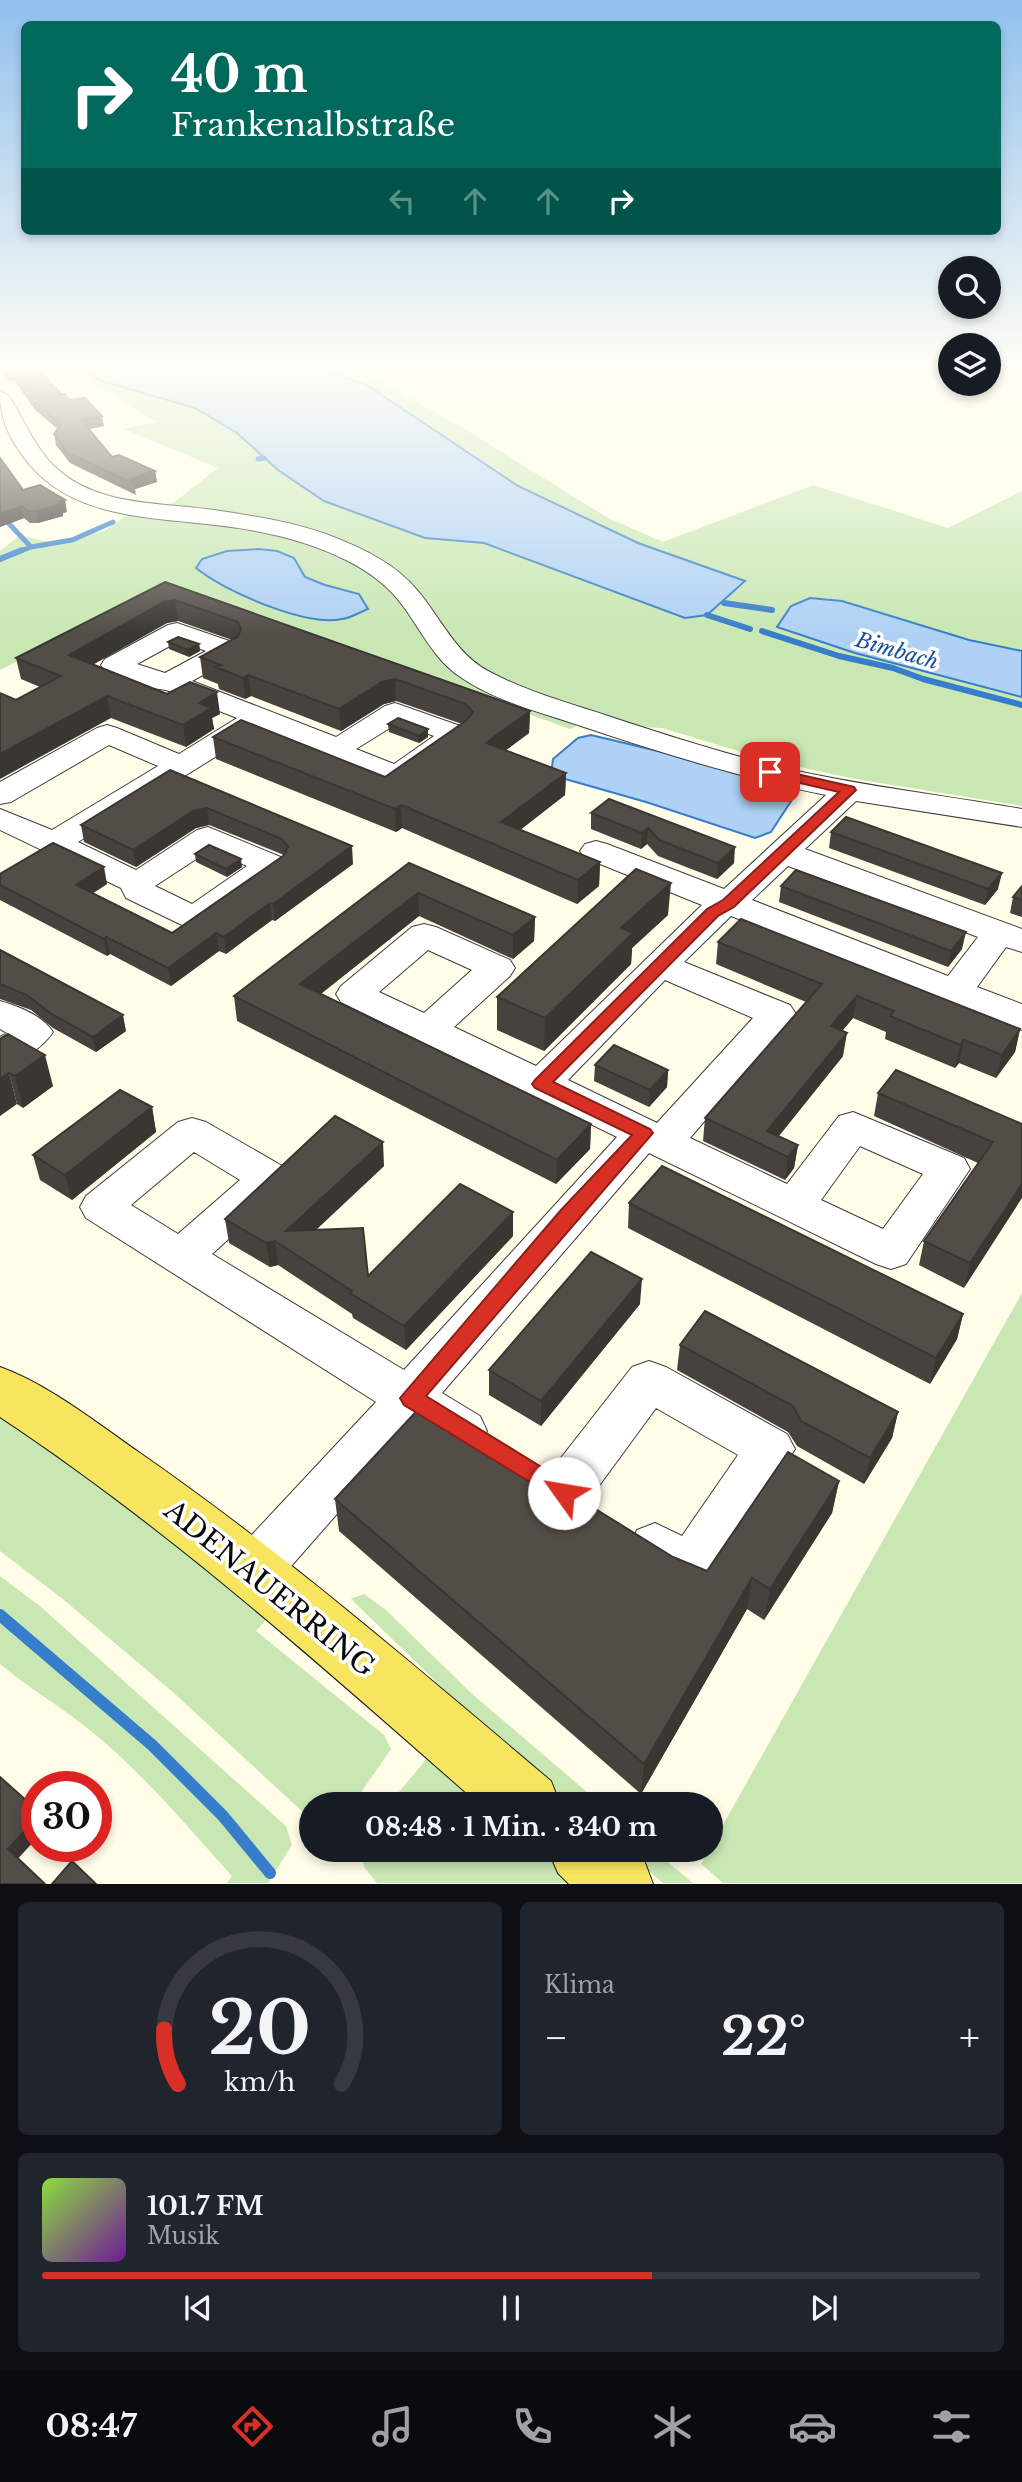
<!DOCTYPE html>
<html lang="de">
<meta charset="utf-8">
<style>
body{margin:0;font-family:"Libre Baskerville",serif;background:#20242c;color:#f1f3f6;height:100vh;display:flex;flex-direction:column;font-size:26px;white-space:nowrap}
*{box-sizing:border-box;margin:0}
p{font-size:23px;color:#9ea1a6}
.icon{flex:none;width:38px;height:38px;fill:none;stroke:currentColor;stroke-width:2;stroke-linecap:round;stroke-linejoin:round}
.map{position:relative;height:1884px;overflow:hidden}
.sheet{display:flex;flex-direction:column;gap:18px;padding:18px;background:#0d0f14;flex:1}
.sheet>*{flex:none}
.top-card{position:absolute;left:21px;top:21px;width:980px;height:214px;border-radius:10px;box-shadow:0 4px 10px #0003;background:#00695c;color:#fff;overflow:hidden}
.controls{position:absolute;left:938px;top:256px;display:grid;gap:14px}
.controls a{display:grid;place-items:center;width:63px;height:63px;border-radius:50%;background:#171b24;box-shadow:0 4px 10px #0003;font-size:35px}
.speed{position:absolute;left:21px;top:1771px;display:flex;gap:14px;font-size:35px;font-weight:700;text-align:center}
.speed>*{display:grid;place-content:center;width:91px;height:91px;border-radius:50%;background:#171b24;box-shadow:0 4px 10px #0003;line-height:1}
.speed .limit{border:10px solid #d22;background:#fff;color:#111}
.pin{position:absolute;display:grid;place-items:center;width:60px;height:60px;color:#fff;margin:-30px;border-radius:14px;box-shadow:0 4px 10px #0006}
.me{position:absolute;width:77px;margin:-38px;rotate:302deg;stroke-linejoin:round;filter:drop-shadow(0 0 5px #0008)}
.turn{display:flex;align-items:center;gap:24px;height:147px;padding:0 35px;font-size:32px}
.turn .icon{width:91px;height:91px;stroke-width:2.5}
.turn b{display:block;font-size:49px;line-height:60px}
.lanes{display:flex;align-items:center;height:66px;padding:0 35px;background:#0003;justify-content:center;gap:35px;direction:ltr}
.lanes .off{opacity:.35}
.big{font-size:52px;font-weight:800;line-height:1.1}
.sheet .tile{flex:1;display:flex;flex-direction:column;justify-content:center;gap:10px;min-width:0;padding:0 24px;border-radius:10px;background:#20242c}
.sheet .dial{align-items:center;gap:0}
.dial svg{height:182px;overflow:visible;fill:none;stroke:#363941;stroke-width:7;stroke-linecap:round;text-anchor:middle}
.dial text{fill:#f1f3f6;stroke:none}
.song{display:flex;align-items:center;gap:21px}
.cover{width:84px;height:84px;border-radius:10px;background:linear-gradient(135deg,hsl(90 70% 55%),hsl(280 70% 35%))}
.played{height:7px;border-radius:4px;background:linear-gradient(90deg,#d93025 65%,#363941 65%)}
.keys{display:flex;justify-content:space-around;direction:ltr}
.heat{display:flex;justify-content:space-between;align-items:center;font-size:38px;direction:ltr}
.sheet .tiles{flex:1;display:grid;gap:18px;grid-template-columns:1fr 1fr}
.tile:last-child{grid-column:span 2}
.trip{position:absolute;left:299px;top:1792px;width:424px;height:70px;border-radius:35px;background:#171b24;box-shadow:0 4px 10px #0003;font-weight:800;line-height:70px;text-align:center}
.tabs{display:flex;height:112px;justify-content:space-around;align-items:center;background:#090b0e;color:#9ea1a6}
.tabs .icon{width:49px;height:49px}
.tabs .selected{color:#d93025}
.tabs b{font-size:32px;color:#f1f3f6}
.map>svg:first-child{display:block}
</style>
<div class="map">
<svg width="1022" height="1884" viewBox="0 0 1022 1884">
<rect width="100%" height="100%" fill="#fffde8"/>
<path fill="#c8e7b3" d="M72,371h13l17,10 93,27 42,25 41,37 46,31 101,37 59,5 201,75 59,-37 -106,-38 -120,-57 -152,-102 -43,-13h38l92,51 155,96 55,24 150,-57 135,43 74,-37v160l-52,-11 -143,-42 -27,4 -9,4 -14,20 78,27 167,44v109l-167,-27 -87,-19 -106,-32 -81,-4 -11,5 -398,-145 -172,86v-119l20,-16 28,7 56,-11 29,-20 40,-8 45,-35 -94,-39 32,-7z
M1022,1293v590h-299l-22,-19z
M0,1411l273,201 -17,19 128,104 7,14 -38,55h-41l-1,14 -5,-3 -132,-122 -110,-93 -64,-49z
M0,1576l41,31 245,219 6,19 -24,38h-41l5,-7c-47,-52 -94,-109 -150,-152 -27,-21 -56,-38 -82,-60z
M364,1594l22,16 85,83 130,111h-34l-36,-30 -180,-175z
M433,1751l60,53h-104z
M361,1850h184l39,33h-207l-13,-16z
M623,1850h30l40,33h-30z"/>
<path fill="#aed1f5" stroke="#367dcb" stroke-width="2" d="M85,371h238l42,13 153,102 120,57 107,38 -38,34 -22,3 -201,-75 -59,-5 -101,-37 -46,-31 -41,-37 -42,-25 -93,-27z
M259,549l18,2 17,7 11,19 20,8 34,9 9,15c-8,3 -17,9 -26,10 -36,8 -118,-28 -146,-51l6,-9 25,-8z
M810,598l32,3 127,39 53,11v46l-167,-44 -78,-26 14,-21z
M591,735l96,23 110,34 -26,40 -16,6 -109,-36 -95,-27 2,-16 25,-21z"/>
<g fill="none" stroke-linecap="round" stroke-linejoin="round">
<path stroke="#367dcb" stroke-width="5" d="M258,459l6,-1
M0,514l31,33
M18,552l13,-5 41,-7 41,-18"/>
<path stroke="#367dcb" stroke-width="6" d="M0,559l22,-9
M724,603l48,7
M707,615l43,14
M762,631l77,25 54,12 30,11 99,26"/>
<path stroke="#367dcb" stroke-width="12" d="M0,1615l152,130 71,71 47,57"/>
<g stroke="#3d3d3d" stroke-width="2">
<path id="minor" d="M0,392l7,2 3,4c15,23 24,48 43,67 42,42 107,37 161,45 40,6 80,12 117,26 31,12 65,28 86,54 24,28 38,63 71,81 39,21 81,32 123,46 61,20 123,40 186,54 74,16 150,25 225,38v18l-166,-26 -51,48 217,80v23l-16,-5 -29,40 45,17v26l-291,-114 -47,46 106,43 6,9 -106,124 97,46 52,-68 14,-4 111,46 6,11 -64,95 -15,5 -15,-5 -227,-111 -207,240 38,23 7,15 -7,15 -17,6 -17,-6 -32,-20 -142,162 -19,7 -19,-7 -7,-17 7,-17 142,-152 -290,-184 -6,-11 6,-11 92,-74 14,-4 14,4 78,45 6,11 -6,11 -72,65 192,116 213,-233 -276,-135 -5,-8 5,-8 71,-59 12,-3 12,3 74,33 5,8 -5,8 -56,51 82,39 166,-161 -117,-47 -5,-7 5,-7 11,-3 11,3 117,45 102,-94c-84,-17 -164,-42 -245,-69 -41,-14 -87,-25 -122,-50 -25,-17 -38,-46 -56,-70 -14,-20 -35,-35 -57,-46 -30,-15 -62,-24 -96,-30 -78,-15 -177,-2 -228,-75 -15,-21 -22,-38 -22,-63zM788,866l190,71 -30,39 -196,-76zM428,950l44,20 -48,43 -45,-21zM665,980l88,38 -96,105 -89,-43zM860,1146l63,28 -40,55 -62,-29zM194,1152l46,28 -62,54 -47,-29z
M177,623l61,21 3,6 -3,6 -46,25 144,56 49,-31 10,-3 71,25 5,6 -5,6 -58,42 -11,3 -66,-25 -4,-6 -65,-26 -184,114 58,28 61,-40 11,-3 75,31 4,7 -4,7 -77,53 -12,3 -12,-3 -56,-27 -5,-10 -121,-58v-21l52,21 106,-64 -49,-21 -98,57 -11,2v-22l97,-54 10,-3 10,3 62,26 58,-36 -71,-28 -20,-3 -41,-16 -4,-6 4,-6 63,-34zM179,641l27,10 -41,22 -28,-9zM398,723l36,13 -40,28 -38,-15zM210,850l37,16 -55,38 -37,-18z
M0,1001c18,5 43,15 53,31 -11,17 -34,30 -53,36v-31l7,-4 -7,-4z
M649,1361l17,6 121,67 8,15 -86,137 -19,7 -19,-7 -34,-22 -8,-17 8,-17 18,-7 27,13 56,-81 -82,-47 -74,101 -18,6 -18,-6 -7,-16 7,-16 86,-110z"/>
</g>
<g stroke="#1b1b1b" stroke-width="2">
<path id="major" d="M0,1367c48,17 98,57 140,86 144,100 277,215 411,328l9,23h-81c-155,-136 -307,-273 -479,-387z
M548,1850h84l12,10 9,24h-84l-11,-11z"/>
</g>
<use href="#minor" fill="#fff" fill-rule="evenodd"/>
<use href="#major" fill="#f7e560" fill-rule="evenodd"/>
</g>
<path fill="#47423d" d="M0,371h40l21,23 43,32 -15,3 23,28 43,14 2,11 -22,7 1,6 -66,-32 -14,-18 -2,-11 4,-5 -23,-19 -21,-30 -4,1z
M23,490l44,22 -4,1v3l-25,7h-8l-6,-5 -24,9z
M165,582l365,129 -1,22 -23,17 60,23 -1,22 -45,35 80,32 -1,24 -22,18 -175,-76 -6,4 -180,-73 -3,-22 172,40 77,-53 -66,-23 -12,3 -43,27 -90,-35 -6,3 -26,-10 -1,-5 -15,-6 -3,-21 32,-17 -54,-19 -11,2 -74,41 127,50 -8,4 2,11 -28,18 -75,-29 -95,-18 24,-13 -19,-8 -5,-21z
M168,642l31,2 1,7 -11,6 -20,-8z
M388,724l40,13 -9,6 -30,-11z
M170,770l183,94 -78,57 -3,-1 -46,34 -7,-3 -48,35 -61,-32 -3,2 -107,-56v-26l107,10 -14,9 79,40 112,-78 -75,-30 -13,3 -60,39 -52,-25 -3,-17z
M609,799l125,64 -17,16 -59,-23 -11,-12 -6,5 -50,-20v-16z
M831,832l167,57 -13,16 -156,-57z
M195,854l47,13 -15,10 -31,-15z
M409,863l126,54 -1,24 -21,18 -94,-43 -99,78 271,130 -1,25 -34,35 -319,-163 -3,-25z
M781,886l181,63 -14,18 -169,-65z
M1022,886v31l-12,-4 3,-16z
M668,915l-36,33 -1,16 -87,87 -47,-21v-33z
M718,942l302,87 -5,23 -19,26 -37,-15 -4,5 -70,-29 1,-7 -33,-14 -11,13 1,25 -64,80 19,9 -4,23 -9,12 -82,-39 2,-23 101,-116 -90,-38z
M0,950l126,81 -30,21 -43,-24 -22,-18 -31,-11z
M0,1039l53,47 -30,22 -6,-4z
M595,1065l73,5 -1,17 -18,20 -55,-26z
M878,1093l144,31 -58,164 -45,-23 5,-24 54,-78 -104,-47z
M152,1107l4,25 -84,68 -32,-20 -7,-25z
M384,1166l-68,64 52,46 145,-40 -107,114 -53,-32 -1,-4 -74,-49 -8,2 -41,-24 -4,-24z
M629,1203l334,111 -6,25 -27,45 -302,-156z
M640,1304l-99,122 -52,-31v-25z
M680,1345l218,67 -6,26 -28,46 -67,-38 -9,-14 -111,-62z
M839,1481l-7,32 -68,107 -17,-11 -106,185 -302,-263 -4,-32 372,72z"/>
<path fill="#3a3632" d="M12,371l2,9 -4,1 -2,-9z
M102,416l2,10 -21,4 -2,-10z
M155,471l2,11 -22,7 -1,-5 -4,-5z
M65,500l2,12 -4,1v3l-25,7 -2,-12z
M22,506l2,12 -24,9v-13z
M175,600l3,21 -11,2 -94,53 -4,-21 95,-53z
M199,644l1,7 -11,6 -1,-7z
M248,675l3,21 -6,3 -2,-21z
M395,679l1,22 -12,3 -43,27 -2,-22 43,-27z
M217,692l3,22 -8,4 2,11 -28,18 -3,-22 16,-22z
M107,696l4,22 -111,61v-25z
M530,711l-1,22 -43,32v-22z
M428,729v8l-9,6v-7z
M566,773l-1,22 -64,50v-23z
M401,805l1,23 -6,4 -1,-23z
M207,808l2,17 -13,3 -60,39 -3,-17 60,-39z
M648,828l-1,16 -6,5 1,-16z
M352,846l1,18 -78,57 -2,-17z
M735,847l-1,16 -17,16 1,-16z
M241,859l1,8 -15,10 -1,-8z
M600,862l-1,24 -22,18 1,-24z
M104,867l3,17 -28,18 -3,-17z
M1002,873l-4,16 -13,16 3,-16z
M671,883l-3,32 -36,33 -1,16 -87,87 1,-33 76,-90z
M418,893l1,23 -117,93 -2,-25z
M270,903l2,17 -46,34 -2,-17z
M535,917l-1,24 -21,18v-24z
M966,932l-4,17 -14,18 3,-16z
M216,933l3,18 -48,35 -3,-18z
M106,937l4,17 -3,2 -3,-17z
M857,996l-4,22 -26,31 4,-23z
M123,1015l3,16 -30,21 -3,-15z
M1020,1029l-5,23 -19,26 6,-23z
M847,1033l-4,23 -74,92 -2,-17z
M964,1040l-5,23 -4,5 5,-23z
M45,1055l8,31 -30,22 -8,-32z
M668,1070l-1,17 -18,20 1,-17z
M9,1073l8,31 -17,12v-37z
M152,1107l4,25 -84,68 -7,-25z
M591,1124l-1,25 -34,35 1,-24z
M383,1142l1,24 -92,86 -6,-21z
M798,1145l-4,23 -9,12 3,-23z
M1022,1184v14l-58,90 6,-25z
M513,1212v24l-107,114 -2,-24z
M275,1241l3,24 -8,2 -4,-24z
M642,1279l-2,25 -99,122v-25z
M963,1314l-6,25 -27,45 6,-26z
M898,1412l-6,26 -28,46 6,-26z
M839,1481l-7,32 -68,107 6,-31z
M752,1578l-5,31 -106,185 3,-30z
M37,1818v20l-23,25 -6,-14z"/>
<path fill="#534d47" stroke="#3a3632" stroke-width="2" d="M12,371h28l21,23h4l4,6 16,-2 17,18 -21,4 31,37 7,-2 36,16 -25,8 4,5 -66,-31 -14,-19 7,-10 -28,-24z
M0,458l23,32 17,-5 25,15 -7,2 3,2 -25,7h-8l-6,-5 -22,8z
M165,582l365,129 -44,32 80,30 -65,49 99,40 -22,18 -177,-75 -6,4 -182,-72 28,-17 144,57 82,-57 6,-8 -7,-8 -71,-25 -13,3 -43,27 -91,-34 -5,3 -27,-11 5,-2 -21,-8 37,-20 4,-7 -3,-8 -63,-22 -11,2 -95,53 98,39 23,-12 27,10 -18,11 12,5 -28,17 -76,-29 -107,58v-61l16,7 45,-24 -45,-18z
M178,637l21,7 -11,6 -20,-8z
M398,718l30,11 -9,7 -31,-12z
M170,770l182,76 -79,58 -3,-1 -46,34 -8,-4 -48,35 -62,-31 -2,2 -104,-54v-11l53,-31 51,24 -28,18 96,48 111,-77 5,-9 -6,-8 -75,-31 -14,3 -60,39 -52,-25z
M609,799l126,48 -17,16 -59,-23 -11,-12 -6,5 -51,-20z
M846,817l156,56 -14,16 -157,-57z
M209,845l32,14 -15,10 -31,-15z
M409,863l126,54 -22,18 -95,-42 -118,91 291,140 -34,36 -323,-164z
M636,869l35,14 -50,45 12,5 -88,85 -48,-21z
M796,870l170,62 -15,19 -170,-65z
M1022,886v14l-9,-3z
M741,919l279,110 -18,26 -38,-15 -4,5 -70,-29 4,-5 -37,-15 -26,30 16,7 -80,98 31,14 -10,12 -83,-39 117,-134 -104,-42z
M0,950l123,65 -30,22 -43,-24 -23,-18 -27,-11z
M8,1034l37,21 -30,21 -6,-3 -9,6v-40z
M614,1045l54,25 -18,20 -55,-25z
M896,1070l126,54v60l-52,79 -46,-22 69,-99 -115,-49z
M120,1090l32,17 -87,68 -32,-20z
M335,1116l48,26 -97,89 77,-3 5,48 92,-92 53,28 -109,114 -54,-33 2,-2 -77,-50 -9,2 -41,-24z
M662,1166l301,148 -27,44 -307,-155z
M591,1252l51,27 -101,122 -52,-31z
M705,1311l193,101 -28,46 -69,-37 -8,-15 -113,-61z
M424,1403l249,154 34,14 81,-119 51,29 -69,108 -18,-11 -108,186 -309,-265z
M0,1777l37,33v8l-29,31 37,35h-45z
M72,1861l24,23h-44z"/>
<linearGradient id="sky" x2="0" y2="1"><stop stop-color="#91c0ed"/><stop offset="0.58" stop-color="#fffef5"/><stop offset="1" stop-color="#fffef5" stop-opacity="0"/></linearGradient>
<rect width="1022" height="635" fill="url(#sky)"/>
<path fill="#d93025" stroke="#8d1f18" stroke-width="2" d="M770,768l84,19 2,3 -122,117 -16,9 -165,166 97,47 3,4 -227,263 146,90 3,7 -3,7 -8,3 -160,-98 -4,-7 161,-188 71,-75 -97,-47 -3,-4 3,-4 172,-171 16,-9 116,-108 -74,-17v-6z"/>
<g text-anchor="middle" stroke-width="7" stroke-linejoin="round" paint-order="stroke">
<g font-size="21" font-style="italic" fill="#175099" stroke="#fff">
<text transform="translate(897 651) rotate(16)" y="7">Bimbach</text>
</g>
<g font-size="28" fill="#0a0a0a" stroke="#fff">
<text transform="translate(270 1588) rotate(39)" y="10">ADENAUERRING</text>
</g>
</g>
</svg>
<div class="controls">
<a><svg class="icon" aria-label="search" viewBox="0 0 24 24"><circle cx="10" cy="10" r="6"/><path d="M15 15l6 6"/></svg></a>
<a><svg class="icon" aria-label="layers" viewBox="0 0 24 24"><path d="M12 4l9 5-9 5-9-5zM3 14l9 5 9-5"/></svg></a>
</div>
<div class="speed"><div class="limit">30</div></div>
<div class="pin" style="left:770px;top:772px;background:#d93025"><svg class="icon" aria-label="arrive" viewBox="0 0 24 24"><path d="M6 21V4h12l-3 4 3 4H6"/></svg></div>
<svg class="me" style="left:564px;top:1493px" viewBox="-20 -20 40 40"><circle r="19" fill="#fff"/><path d="M0-13L10 11 0 6-10 11z" fill="#d93025"/></svg>
<div class="trip">08:48 · 1 Min. · 340 m</div>
<div class="top-card">
<div class="turn"><svg class="icon" aria-label="right" viewBox="0 0 24 24"><path d="M7 20v-9h11M14 6l5 5-5 5"/></svg><div><b>40 m</b>Frankenalbstraße</div></div>
<div class="lanes"><svg class="icon off" aria-label="left" viewBox="0 0 24 24"><path d="M17 20v-9H6M10 6l-5 5 5 5"/></svg><svg class="icon off" aria-label="ahead" viewBox="0 0 24 24"><path d="M12 20V5M6 11l6-6 6 6"/></svg><svg class="icon off" aria-label="ahead" viewBox="0 0 24 24"><path d="M12 20V5M6 11l6-6 6 6"/></svg><svg class="icon" aria-label="right" viewBox="0 0 24 24"><path d="M7 20v-9h11M14 6l5 5-5 5"/></svg></div>
</div>
</div>
<section class="sheet">
<div class="tiles">
<div class="tile dial"><svg viewBox="0 0 100 80">
<path d="M14 69A42 42 0 1 1 86 69"/>
<path d="M14 69A42 42 0 0 1 8 45" stroke="#d93025"/>
<text x="50" y="56" font-size="32" font-weight="700">20</text>
<text x="50" y="72" font-size="11">km/h</text>
</svg></div>
<div class="tile"><p>Klima</p>
<div class="heat"><a>−</a><b class="big">22°</b><a>+</a></div>
</div>
<div class="tile">
<div class="song"><i class="cover"></i><div><b>101.7 FM</b><p>Musik</p></div></div>
<div class="played"></div>
<div class="keys"><svg class="icon" aria-label="previous" viewBox="0 0 24 24"><path d="M18 5L8 12l10 7zM5 5v14"/></svg><svg class="icon" aria-label="pause" viewBox="0 0 24 24"><path d="M8 5v14M16 5v14"/></svg><svg class="icon" aria-label="next" viewBox="0 0 24 24"><path d="M6 5l10 7-10 7zM19 5v14"/></svg></div>
</div>
</div>
</section>
<nav class="tabs">
<b>08:47</b>
<svg class="icon selected" aria-label="directions" viewBox="0 0 24 24"><path d="M12 3l9 9-9 9-9-9zM9 14v-3h6M13 9l2 2-2 2"/></svg>
<svg class="icon" aria-label="music" viewBox="0 0 24 24"><path d="M9 18V5l10-2v13"/><circle cx="6" cy="18" r="3"/><circle cx="16" cy="16" r="3"/></svg>
<svg class="icon" aria-label="phone" viewBox="0 0 24 24"><path d="M5 4h4l2 5-3 2q2 4 5 5l2-3 5 2v4C11 20 4 13 5 4z"/></svg>
<svg class="icon" aria-label="climate" viewBox="0 0 24 24"><path d="M12 3v18M4 7l16 10M4 17L20 7"/></svg>
<svg class="icon" aria-label="car" viewBox="0 0 24 24"><path d="M5 17H2v-5l4-1 3-4h7l3 4 3 1v5h-3M9 17h6M6 11h13"/><circle cx="7" cy="17" r="2"/><circle cx="17" cy="17" r="2"/></svg>
<svg class="icon" aria-label="filters" viewBox="0 0 24 24"><path d="M4 7h16M4 17h16"/><circle cx="9" cy="7" r="2"/><circle cx="15" cy="17" r="2"/></svg>
</nav>
